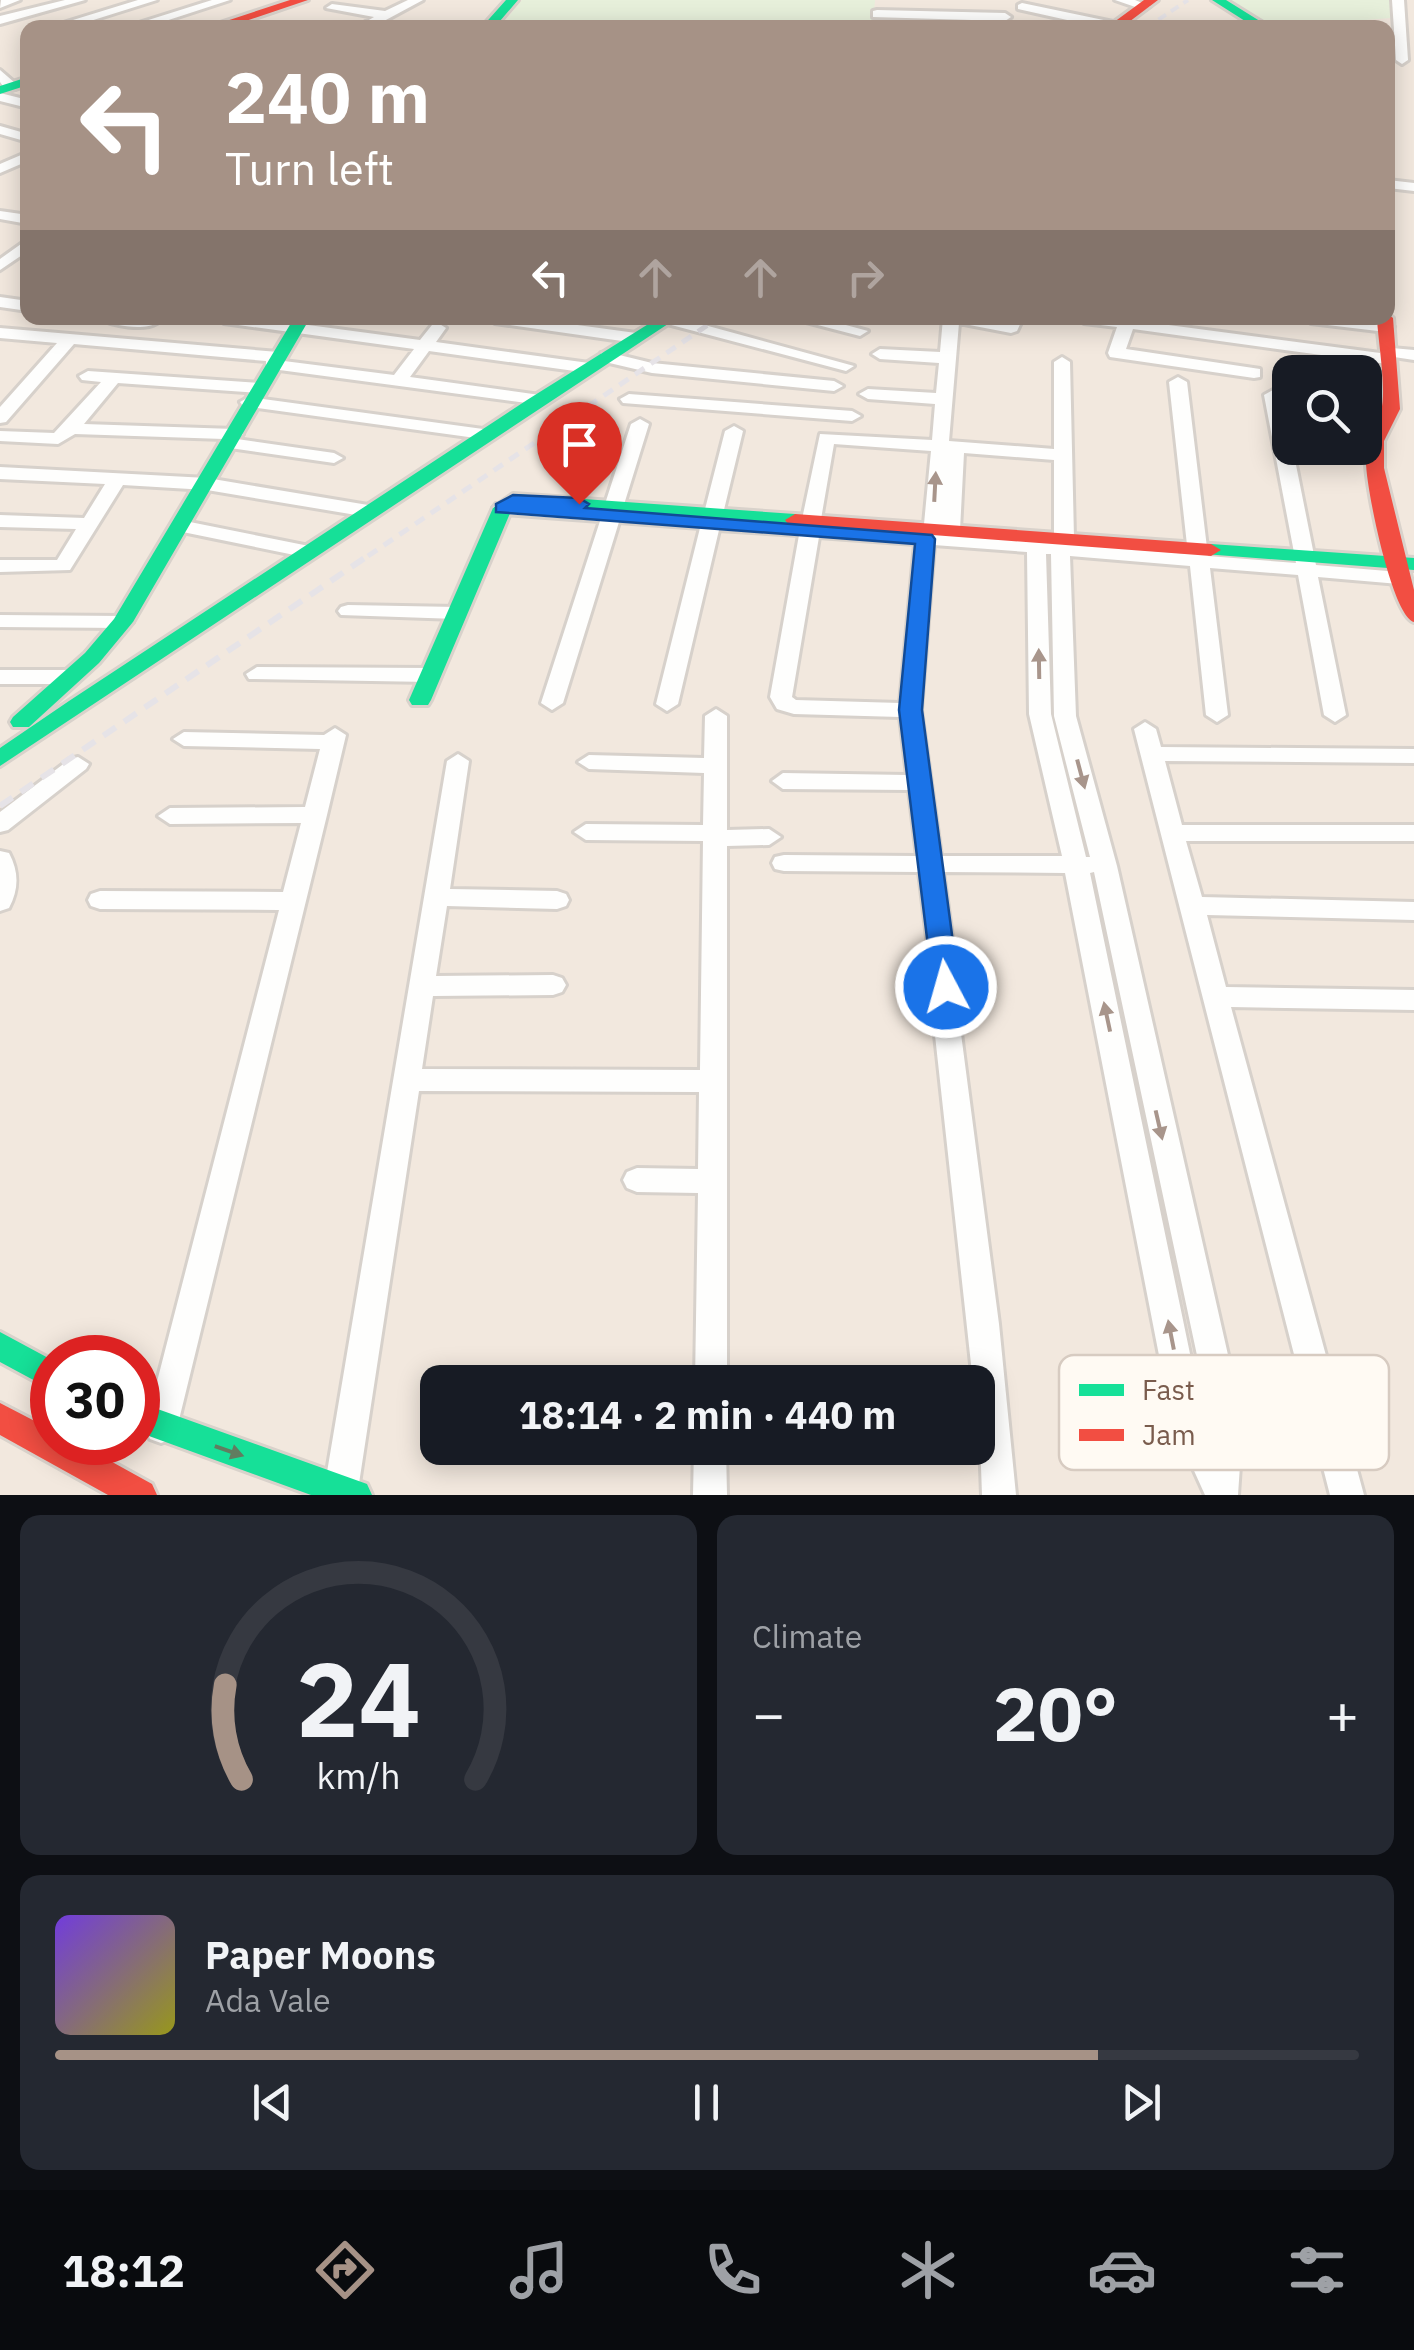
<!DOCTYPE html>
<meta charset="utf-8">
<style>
body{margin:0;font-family:"IBM Plex Sans",sans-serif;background:#242831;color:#f1f3f6;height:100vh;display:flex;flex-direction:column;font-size:38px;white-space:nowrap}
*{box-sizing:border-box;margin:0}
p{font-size:32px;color:#9ea1a6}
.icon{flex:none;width:55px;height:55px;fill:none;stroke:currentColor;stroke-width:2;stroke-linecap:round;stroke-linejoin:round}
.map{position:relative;height:1495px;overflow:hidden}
.panel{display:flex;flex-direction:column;gap:20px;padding:20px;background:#0d0f14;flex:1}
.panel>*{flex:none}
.banner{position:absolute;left:20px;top:20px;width:1375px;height:305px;border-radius:20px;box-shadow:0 5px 25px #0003;background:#a69286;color:#fff;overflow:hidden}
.buttons{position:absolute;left:1272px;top:355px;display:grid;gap:20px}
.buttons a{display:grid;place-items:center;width:110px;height:110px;border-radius:20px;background:#171b24;box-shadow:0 5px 25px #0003;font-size:50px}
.speed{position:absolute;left:30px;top:1335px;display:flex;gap:20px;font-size:50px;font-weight:700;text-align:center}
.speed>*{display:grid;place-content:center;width:130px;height:130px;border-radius:50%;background:#171b24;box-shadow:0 5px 25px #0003;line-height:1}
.speed .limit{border:15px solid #d22;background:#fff;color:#111}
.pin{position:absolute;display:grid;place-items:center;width:85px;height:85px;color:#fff;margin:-102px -42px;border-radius:50% 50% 50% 0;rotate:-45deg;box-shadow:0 0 10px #0007}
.pin .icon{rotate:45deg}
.me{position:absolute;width:110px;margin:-55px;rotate:354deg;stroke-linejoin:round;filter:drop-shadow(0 0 8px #0008)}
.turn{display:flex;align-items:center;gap:35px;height:210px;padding:0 40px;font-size:45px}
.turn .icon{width:130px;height:130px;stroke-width:2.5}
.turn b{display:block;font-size:70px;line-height:85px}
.lanes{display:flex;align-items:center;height:95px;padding:0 40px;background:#0003;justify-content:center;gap:50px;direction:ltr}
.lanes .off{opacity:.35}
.big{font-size:75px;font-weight:700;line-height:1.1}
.panel .card{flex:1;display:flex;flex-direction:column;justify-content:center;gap:15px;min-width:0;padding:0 35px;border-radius:20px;background:#242831}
.panel .dial{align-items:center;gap:0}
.dial svg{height:260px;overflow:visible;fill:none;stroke:#363941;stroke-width:7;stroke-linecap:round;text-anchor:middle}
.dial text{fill:#f1f3f6;stroke:none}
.song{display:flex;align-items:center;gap:30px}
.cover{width:120px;height:120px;border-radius:15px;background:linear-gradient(135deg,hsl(260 70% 55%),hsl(60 70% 35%))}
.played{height:10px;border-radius:5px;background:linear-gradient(90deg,#a69286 80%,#363941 80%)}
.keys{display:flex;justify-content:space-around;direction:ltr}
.heat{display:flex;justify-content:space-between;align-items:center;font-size:55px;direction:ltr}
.panel .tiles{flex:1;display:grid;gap:20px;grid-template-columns:1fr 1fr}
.card:last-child{grid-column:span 2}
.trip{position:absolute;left:420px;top:1365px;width:575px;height:100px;border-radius:20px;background:#171b24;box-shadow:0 5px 25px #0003;font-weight:700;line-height:100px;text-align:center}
.menu{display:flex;height:160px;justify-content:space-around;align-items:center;background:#090b0e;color:#9ea1a6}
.menu .icon{width:70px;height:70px}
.menu .on{color:#a69286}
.menu b{font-size:45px;color:#f1f3f6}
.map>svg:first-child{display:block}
</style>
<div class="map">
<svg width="1414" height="1495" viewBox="0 0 1414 1495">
<rect width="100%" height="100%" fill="#f9f5f0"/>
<path fill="#f2e8de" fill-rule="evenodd" d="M0,0h1414v1495h-1414zM28,28h1360v290h-1360zM1290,372h75v76h-75zM52,1358h86v84h-86zM438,1382h540v66h-540z"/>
<path fill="#e7f0db" d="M522,0h353l-2,27 -374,1z
M1225,0h167l-1,18 -117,9z"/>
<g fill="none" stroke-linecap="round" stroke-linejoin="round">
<g stroke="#d7d1cb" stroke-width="6">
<path id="street" d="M1,0h19l-20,8z
M65,0h20l-85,24v-8z
M138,0h19l-89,28h-21z
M212,0h18l-86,28h-21z
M408,0h15l-52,28h-16l19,-11 -48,-9 6,-4 53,7z
M1115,0h20l15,6 -6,4z
M1392,0h12l4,60 -6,4 -6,-4z
M1022,3l91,19 6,4 -16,2 -85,-19v-4z
M877,10l128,3 6,4 -6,4 -132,-4v-6z
M0,70l15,13v6h-10l-5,-7z
M0,93l28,7v8l-28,-7z
M0,126l28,8v8l-28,-8z
M28,152v9l-28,12v-9z
M1388,180l26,3v8l-26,-3z
M0,211l28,4v9l-28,-5z
M28,239v12l-28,19v-11z
M0,297l28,4v10l-28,-4z
M99,318h45l13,5c-13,8 -45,3 -58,-5z
M216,318h40l164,22 12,-15 6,-2 8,5 -10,14 153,21 8,5 -8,5 -160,-22 -19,26 130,18 3,4 -9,5 -262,-35 -6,-1v-7l-192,-17 -68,78 -6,1v-16l57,-64 -57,-5v-10l278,24 6,1v8l110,14 20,-26 -190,-26z
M487,318h39l110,15 8,5 -8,5 -141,-20z
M659,318h20l175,48 -8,5 -186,-49z
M791,318h29l48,13 -8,5z
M943,318h38l24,4 2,-4h16l-6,13 -6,2 -52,-10 -10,118 105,8v-87l8,-5 8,5 4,176 -4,6 118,10 -19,-172 9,-5 9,5 21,174 88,7 -32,-168 9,-5 9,5 34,170 83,7 10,6 -10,6 -81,-7 28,138 -11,7 -11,-7 -26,-140 -88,-7 18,147 -11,7 -11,-7 -16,-149 -120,-10 6,160 41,150 126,555 -5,74h-33l-33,-73 -107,-549 -122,-1 16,115 -4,7 -9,3 -9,-3 -4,-7 -14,-115 -135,-1 -9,-2 -3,-6 3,-6 9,-2 133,1 -8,-66 -126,-1 -11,-8 11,-8 124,2 -7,-58 -106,-3 -17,-5 -7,-12 29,-162 -80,-5 -41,174 -11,7 -11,-7 44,-176 -81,-6 -56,181 -11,7 -11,-7 59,-182 -97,-7 -10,-6 3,-4 107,6 28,-86 9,-5 9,5 -27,87 81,6 22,-86 9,-5 9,5 -21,87 79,6 19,-90 112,6 3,-36 -67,-5 -9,-5 9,-5 68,4 3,-30 -59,-4 -8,-5 8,-5 60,3zM834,444l97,7 -7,73 -8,8 -96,-7zM964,453l90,7v74l-4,8h-4l-3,-10h-14l-3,8 -73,-5 7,-5zM819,537l96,7 -15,159 -104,-3 -4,-3zM934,545l93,7 2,162 33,142h-121l-20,-146zM1046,554h5l3,162 36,141h-4l-35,-143zM1094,872l117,549 -1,12 -6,-12 -114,-548z
M1076,318h40l264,35 1,-6 33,3v10l-20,-3 -1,6 -6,1 -254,-35 -7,20 134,20v8l-6,1 -144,-21 -2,-4 9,-26 -33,-4z
M1303,318c25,-2 70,-6 91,9l-8,5 -75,-9z
M607,352l45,11 182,18 9,5 -9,5 -182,-18 -51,-12v-8z
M88,371l170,12 9,5 -9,5 -140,-10 -34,41 150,5 9,5 -6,5 97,14 9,5 -9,5 -104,-15 -9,-5 3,-4 -149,-5 -17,10 -58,-3v-10l54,2 47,-51 -19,-2 -3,-4z
M629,394l223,17 9,5 -9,5 -229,-18 -3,-4z
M249,397l234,32 9,5 -9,5 -240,-33 -3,-4z
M0,467l207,11 161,27 10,6 -10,6 -161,-27 -84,-5 -53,85 -70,2v-12h57l19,-31 -76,-2v-12l84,3 21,-34 -105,-5z
M180,520l129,26 10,6 -10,6 -136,-28 -3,-4 3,-4z
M348,605l109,2 10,6 -10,6 -116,-4 -3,-4 3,-4z
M0,615l123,1 10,6 -10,6 -123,-1z
M257,667l173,1 11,7 -11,7 -181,-3 -3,-5z
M0,670h69l11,7 -11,7h-69z
M716,709l11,7v114l42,-1 12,8 -12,8 -42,1v536h-32l3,-189 -61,-1 -10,-4 -4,-8 4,-8 10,-4 61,1 1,-77 -280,-1 -61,399 -3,5h-28l-3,-5 123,-729 11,-7 11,7 -19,128 107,2 9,3 3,6 -3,6 -9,3 -110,-3 -11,70 117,-1 9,3 4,7 -4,7 -9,3 -120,1 -11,73 278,1 3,-229 -117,-1 -12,-8 12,-8 117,1 1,-52 -115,-4 -11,-7 11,-7 115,3 1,-42z
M1145,722l11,7 5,18 253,2v14l-249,-2 17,64h232v16h-228l16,56 212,5v18l-207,-5 19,72 188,3v20l-183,-3 133,488h-34l-196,-766z
M335,728l11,7 -19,80 -150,613 -5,11 -11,4 -11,-4 -5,-11 134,-518 -179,-1 -9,-3 -3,-6 3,-6 9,-3 183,1 18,-69 -131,1 -12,-8 12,-8 135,-1 15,-58 -136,-3 -11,-7 11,-7 140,3z
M78,757l11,7 -3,5 -78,61 -8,2v-20l70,-53z
M0,851l9,2c10,19 10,36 0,55l-9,3z
M947,1016l9,3 4,7 39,298 17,171h-34l-4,-113h-5l-39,-356 4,-7z
M694,1448h32l1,47h-34z"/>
</g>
<g stroke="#d9d2cb" stroke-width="6">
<path id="fast" d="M506,0h12l-24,28h-13z
M1212,0h14l45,28h-15z
M28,77v8l-28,9v-8z
M294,318h16l-177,304 -34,41 -70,64h-16l-3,-5 3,-5 72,-64 29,-34z
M658,318h19l-677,448v-18l69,-47 458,-301z
M513,494l282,20 10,6 -10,6 -278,-20 -6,5 -80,189 -3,5h-16l-3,-5 84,-192z
M1211,544l203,14v12l-210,-16 -3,-4 3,-4z
M0,1332l52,28v30l-52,-28z
M138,1402l229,82 5,11h-61l-173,-63z"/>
</g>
<g stroke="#d9d2cb" stroke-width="6">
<path id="jam" d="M290,0h18l-83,28h-20z
M1144,0h14l-37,28h-15z
M1388,314l5,4 7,91 -16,32v27l30,122v32c-22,-6 -48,-134 -48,-160 -1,-24 9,-30 15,-51 6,-21 -3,-69 -4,-93h11z
M795,514l416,30 10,6 -10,6 -423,-32 -3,-4z
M0,1403l52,27v12h24l76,42 5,11h-49l-108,-60z"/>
</g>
<use href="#street" fill="#fefefd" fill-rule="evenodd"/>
<use href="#fast" fill="#16e098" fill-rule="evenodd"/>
<use href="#jam" fill="#f24e42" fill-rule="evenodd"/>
<path stroke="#e6e3e7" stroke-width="4" stroke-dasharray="9 6" stroke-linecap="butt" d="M1146,28l42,-28"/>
<path stroke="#e6e3e7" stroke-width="5" stroke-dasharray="11 8" stroke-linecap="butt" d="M368,556l350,-238"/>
<path stroke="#e6e3e7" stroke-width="6" stroke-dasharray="15 10" stroke-linecap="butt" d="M0,806l372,-253"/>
</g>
<defs><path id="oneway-solid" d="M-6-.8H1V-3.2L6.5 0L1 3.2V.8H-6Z" transform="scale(2.5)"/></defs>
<g fill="#a8958b">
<use href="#oneway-solid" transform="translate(935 487) rotate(-87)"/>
<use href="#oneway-solid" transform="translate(1039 664) rotate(-91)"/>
<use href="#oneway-solid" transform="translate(1081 774) rotate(75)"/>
<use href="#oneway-solid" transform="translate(1107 1017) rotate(-102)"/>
<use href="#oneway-solid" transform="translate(1159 1125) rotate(77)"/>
<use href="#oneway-solid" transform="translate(1171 1335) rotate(-101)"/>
</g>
<use fill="#617d60" href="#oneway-solid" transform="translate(229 1451) rotate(19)"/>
<path fill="#1a73e8" stroke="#114b97" stroke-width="2.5" d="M513,495l66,3 10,6 -4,4 347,27 3,4 -13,171 37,277 -3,7h-19l-4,-7 -34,-277 16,-166 -419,-32v-8z"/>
<rect x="1059" y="1355" width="330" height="115" rx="15" fill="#fffaf3" stroke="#d7cbc1" stroke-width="2.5"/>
<rect x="1079" y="1384" width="45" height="12" fill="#16e098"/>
<rect x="1079" y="1429" width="45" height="12" fill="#f24e42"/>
<g font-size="28" fill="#7a5c4d">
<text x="1142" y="1400">Fast</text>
<text x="1142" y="1445">Jam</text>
</g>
</svg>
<div class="buttons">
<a><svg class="icon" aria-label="search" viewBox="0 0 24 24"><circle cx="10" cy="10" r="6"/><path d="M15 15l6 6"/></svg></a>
</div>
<div class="speed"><div class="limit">30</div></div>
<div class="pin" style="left:579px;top:504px;background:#d93025"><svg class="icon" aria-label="arrive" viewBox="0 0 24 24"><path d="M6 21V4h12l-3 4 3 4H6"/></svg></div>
<svg class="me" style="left:946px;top:987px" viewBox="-20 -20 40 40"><circle r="17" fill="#1a73e8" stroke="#fff" stroke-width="3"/><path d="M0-11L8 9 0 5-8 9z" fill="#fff"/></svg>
<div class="trip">18:14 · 2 min · 440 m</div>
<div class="banner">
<div class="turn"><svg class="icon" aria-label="left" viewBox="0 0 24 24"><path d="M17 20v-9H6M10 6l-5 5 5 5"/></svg><div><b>240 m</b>Turn left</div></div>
<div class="lanes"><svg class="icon" aria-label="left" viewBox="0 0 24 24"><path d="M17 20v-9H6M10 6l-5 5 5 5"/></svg><svg class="icon off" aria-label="ahead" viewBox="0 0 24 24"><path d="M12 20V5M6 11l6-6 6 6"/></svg><svg class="icon off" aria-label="ahead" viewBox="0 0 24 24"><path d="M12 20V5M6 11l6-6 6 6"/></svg><svg class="icon off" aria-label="right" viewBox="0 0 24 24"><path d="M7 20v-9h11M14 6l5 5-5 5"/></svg></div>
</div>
</div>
<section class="panel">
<div class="tiles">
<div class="card dial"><svg viewBox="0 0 100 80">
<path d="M14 69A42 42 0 1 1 86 69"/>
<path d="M14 69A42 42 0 0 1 9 40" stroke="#a69286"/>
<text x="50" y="56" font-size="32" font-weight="700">24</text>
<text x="50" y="72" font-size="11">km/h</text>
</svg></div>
<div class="card"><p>Climate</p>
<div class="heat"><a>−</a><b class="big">20°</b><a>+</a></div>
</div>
<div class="card">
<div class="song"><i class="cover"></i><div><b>Paper Moons</b><p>Ada Vale</p></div></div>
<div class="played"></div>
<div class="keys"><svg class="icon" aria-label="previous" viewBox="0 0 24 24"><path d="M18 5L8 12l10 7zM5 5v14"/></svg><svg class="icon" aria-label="pause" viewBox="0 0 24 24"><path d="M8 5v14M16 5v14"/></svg><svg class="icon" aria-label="next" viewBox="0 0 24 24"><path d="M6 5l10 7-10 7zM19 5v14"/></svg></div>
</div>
</div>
</section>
<nav class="menu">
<b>18:12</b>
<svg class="icon on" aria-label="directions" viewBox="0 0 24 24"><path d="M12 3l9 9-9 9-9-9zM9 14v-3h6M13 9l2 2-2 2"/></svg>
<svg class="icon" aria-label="music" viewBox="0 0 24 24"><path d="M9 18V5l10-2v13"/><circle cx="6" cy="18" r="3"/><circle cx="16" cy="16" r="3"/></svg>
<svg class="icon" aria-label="phone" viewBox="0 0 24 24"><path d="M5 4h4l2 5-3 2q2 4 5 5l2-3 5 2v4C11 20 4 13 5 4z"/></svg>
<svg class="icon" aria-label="climate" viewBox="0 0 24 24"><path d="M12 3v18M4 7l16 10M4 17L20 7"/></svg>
<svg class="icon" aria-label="car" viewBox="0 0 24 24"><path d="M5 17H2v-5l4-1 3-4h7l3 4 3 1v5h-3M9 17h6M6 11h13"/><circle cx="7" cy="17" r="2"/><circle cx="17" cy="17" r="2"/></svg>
<svg class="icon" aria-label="filters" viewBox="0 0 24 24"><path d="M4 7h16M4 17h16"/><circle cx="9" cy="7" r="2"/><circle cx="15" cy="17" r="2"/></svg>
</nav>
